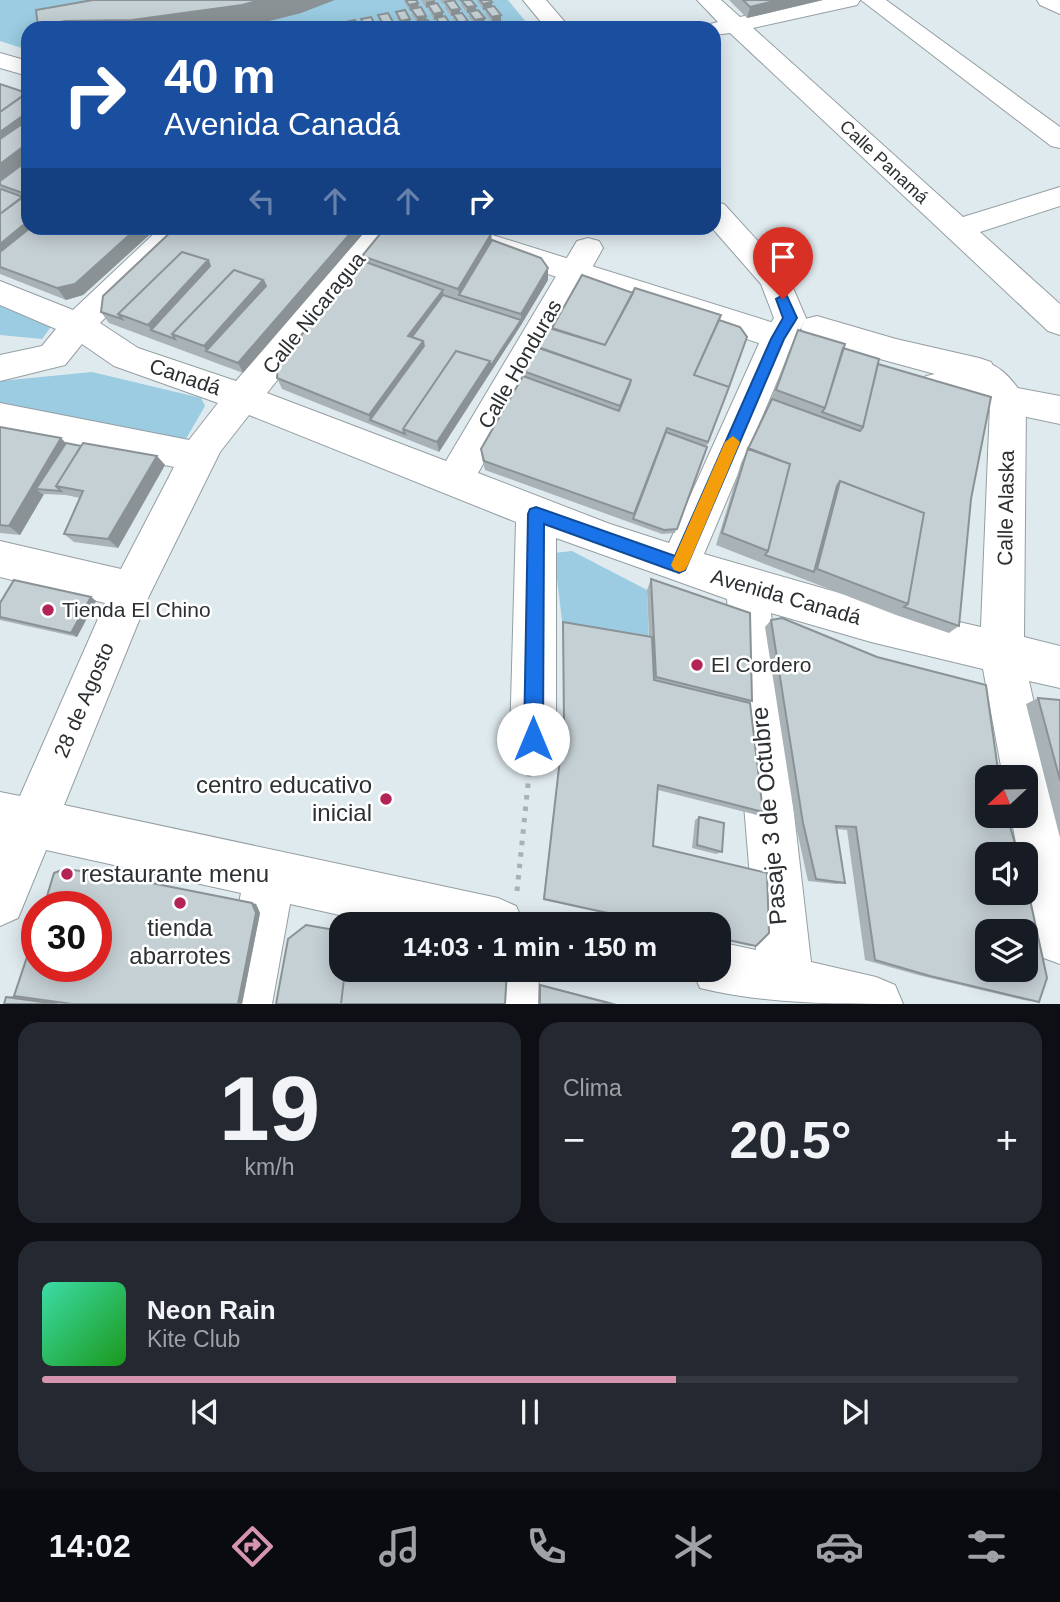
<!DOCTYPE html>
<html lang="es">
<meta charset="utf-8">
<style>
body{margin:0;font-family:Helvetica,sans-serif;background:#242831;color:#f1f3f6;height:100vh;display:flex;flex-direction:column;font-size:26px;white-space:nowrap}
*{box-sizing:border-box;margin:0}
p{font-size:23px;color:#9ea1a6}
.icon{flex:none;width:38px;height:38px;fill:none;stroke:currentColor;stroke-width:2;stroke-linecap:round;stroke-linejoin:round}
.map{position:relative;height:1004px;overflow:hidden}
.panel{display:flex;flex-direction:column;gap:18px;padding:18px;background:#0d0f14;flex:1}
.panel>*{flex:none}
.top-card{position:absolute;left:21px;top:21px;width:700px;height:214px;border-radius:21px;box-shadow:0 4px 18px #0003;background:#1a4fa0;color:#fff;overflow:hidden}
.needle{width:46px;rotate:248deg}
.controls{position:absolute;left:975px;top:765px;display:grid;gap:14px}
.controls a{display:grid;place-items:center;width:63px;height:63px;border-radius:14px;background:#171b24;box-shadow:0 4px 18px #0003;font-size:35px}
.speed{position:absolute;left:21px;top:891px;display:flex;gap:14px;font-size:35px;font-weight:700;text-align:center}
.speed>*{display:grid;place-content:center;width:91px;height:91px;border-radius:50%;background:#171b24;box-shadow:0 4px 18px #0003;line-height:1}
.speed .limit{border:10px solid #d22;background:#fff;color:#111}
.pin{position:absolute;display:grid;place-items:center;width:60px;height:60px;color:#fff;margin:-72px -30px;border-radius:50% 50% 50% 0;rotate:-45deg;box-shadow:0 0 7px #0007}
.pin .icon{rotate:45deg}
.me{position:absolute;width:77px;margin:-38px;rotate:0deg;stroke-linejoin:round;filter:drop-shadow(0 0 5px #0008)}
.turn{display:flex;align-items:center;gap:24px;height:147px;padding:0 28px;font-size:32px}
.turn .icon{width:91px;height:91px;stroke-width:2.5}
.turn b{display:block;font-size:49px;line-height:60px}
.lanes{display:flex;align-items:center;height:66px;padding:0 28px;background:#0003;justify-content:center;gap:35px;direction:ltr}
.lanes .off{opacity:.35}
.big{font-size:52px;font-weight:800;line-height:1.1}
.panel .tile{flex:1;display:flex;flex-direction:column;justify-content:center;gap:10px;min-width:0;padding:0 24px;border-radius:21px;background:#242831}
.panel .dial{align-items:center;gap:0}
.dial b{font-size:91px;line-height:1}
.song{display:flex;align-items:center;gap:21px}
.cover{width:84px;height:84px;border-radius:10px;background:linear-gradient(135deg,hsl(160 70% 55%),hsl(120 70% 35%))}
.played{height:7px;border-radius:4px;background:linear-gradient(90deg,#d595ae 65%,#363941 65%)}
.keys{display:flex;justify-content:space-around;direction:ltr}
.heat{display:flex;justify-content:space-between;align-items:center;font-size:38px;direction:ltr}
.panel .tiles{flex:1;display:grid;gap:18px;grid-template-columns:1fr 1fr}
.tile:last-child{grid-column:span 2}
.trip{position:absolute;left:329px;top:912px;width:402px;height:70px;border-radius:21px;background:#171b24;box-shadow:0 4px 18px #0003;font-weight:800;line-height:70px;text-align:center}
.dock{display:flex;height:112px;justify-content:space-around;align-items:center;background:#090b0e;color:#9ea1a6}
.dock .icon{width:49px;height:49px}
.dock .on{color:#d595ae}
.dock b{font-size:32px;color:#f1f3f6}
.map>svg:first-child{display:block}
</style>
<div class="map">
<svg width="1060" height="1004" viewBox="0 0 1060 1004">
<rect width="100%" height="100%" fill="#dfeaef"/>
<path fill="#9bcce1" d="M0,0h508l23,28h-503v22l-28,-9z
M0,301l55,20 -13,18 -42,-4z
M92,372l109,26 4,8 -22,38 -183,-40v-23z
M572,551l75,39 2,54 -86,-15 -9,-76z"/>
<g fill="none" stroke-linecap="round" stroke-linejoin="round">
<g stroke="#949ea3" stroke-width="2">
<path id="minor" d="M523,0h23l24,28h-24z
M697,0h24l19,17 78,-17h42l-3,5 -104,23 210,189 97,-30v19l-80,26 80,72v31l-12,-4 -318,-298 -16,2v-7h-7l3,-4 8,-2z
M861,0h25l174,127v21l-9,-2z
M1037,0h23v14l-20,-9z
M714,202l10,2 62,68 20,46 -11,21 -91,215 167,48 110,25 9,-222 -26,-33 5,-9c25,-8 45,17 57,38l-2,236 36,9v42l-31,-7 31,138v145l-19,-7c-14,-34 -15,-67 -15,-103h-8l-7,-38h15v-39h-23l-20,-108 -112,-27 -100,-29 40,349 65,15 19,8 8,19c-66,0 -140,0 -203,-16l-8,-18h27v-28l37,8 -29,-351 -171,-61v201l-7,16 -16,7 -16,-7 -7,-16 6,-217 -267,-107 -29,37 -71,144 -85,209 434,93 18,8 8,18h-144l-90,-20 -18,100h-54l23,-111 -195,-43 -28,68 -18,8v-134l20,4 85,-193 -105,-26v-36l121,28 53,-102 -174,-36v-28l189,37 29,-37 -104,-37 -32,-22 -17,21 -65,16v-26l42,-9 14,-17 -56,-24v-24l73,29 87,-82h32l-5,7 -87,88 38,25 98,33 132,-153h31l-132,165 179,68 131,-220 11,-3 11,3 4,7 -125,225 132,51 59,19 92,-204 13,-21 -13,-34 -49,-56z
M485,970h54l-1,34h-54z"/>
</g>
<g stroke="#949ea3" stroke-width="2">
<path id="major" d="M0,53l28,8v15l-28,-8z
M424,228h46l333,104 -2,-4 4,-9 12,-3 79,23 83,19 12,4 5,9 -5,9 -5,2 74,14v28l-134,-28 -5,-10 5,-10 9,-2 -77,-21 3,5 -5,9 -12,4 -415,-136z"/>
</g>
<path stroke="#a8b1b5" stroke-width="5" stroke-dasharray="4.5 7" stroke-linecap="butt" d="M517,891l12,-116"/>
<use href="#minor" fill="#fff" fill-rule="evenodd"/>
<use href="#major" fill="#fff" fill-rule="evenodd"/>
</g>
<path fill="#a9b3b7" d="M404,0h12l2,3 1,4 8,13 7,8h-14l-1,-5h-2l-5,-8v-4h-2l-5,-8z
M421,0h14v4l8,8v4l9,12h-13l-2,-4 -1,-5 -2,1 -5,-9 -1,-4 -2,1z
M440,0h11l9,9v4l9,14 -10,1 -6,-8v-4h-2l-6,-8v-4h-2z
M458,0h13l5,10 9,8v6l-9,2 -7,-9v-4h-2l-6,-8v-4l-2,1z
M477,0h13l2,2v5l9,8v6l-9,2 -6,-9 -1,-5 -2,1z
M729,0h94l-76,18z
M36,10l265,3 -52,13 -12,2h-198z
M396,12l14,7 1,5 5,4h-12l-1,-2 -1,1 -5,-9z
M378,15l15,11 3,2h-13l-4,-7z
M0,84l27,9 1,-1v69l-5,4 5,63h129l-74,67 -17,5 -66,-26v-84l1,-1 -1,-2z
M175,228l68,145 -134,-50 -8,-11z
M491,234l1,6 56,40 -27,45 -82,127 -157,-63 -5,-11 86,-117 -1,-5z
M633,293l86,27 28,17 -72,196 -13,1 -177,-64 -3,-11 -1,-10 42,-73v-5l29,-43z
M798,330l45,18 35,16 93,135 -12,127 -10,7 -53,-18 -180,-70 25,-82 27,-57 21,-55z
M0,427l81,20 76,9 8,9 -47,83 -44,-6 -10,-8 16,-36 -14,-3 -22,-1 -24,41 -20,-2z
M651,579l101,122 -2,2 13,109 -6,3 -99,-25 -5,56 103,100h-6l-31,-7v-15h-66l-110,-24 20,-171v-107l86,14 -2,-46z
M91,597l5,4 -19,36 -77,-17v-17z
M771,620l216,157 52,225 -16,-2 -105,-25 -53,-15 -18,-130 -10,-1 8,54 -9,1 -28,-3 -12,-55 -31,-199z
M1038,698l22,2v138l-34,-134z
M699,817l23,35 -6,2 -24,-6 3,-28z
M112,875l144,29 4,9 -18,91h-238l2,-7 8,-1z"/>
<path fill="#8a9295" d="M261,0h74l-34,13 -52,13 -12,2h-102l-3,-8z
M435,0v6l-7,-1v2l-2,1v-6z
M778,0h45l-76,18 3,-11z
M492,2v6l-9,2v-6z
M418,3l1,6 -9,2 -1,-6z
M476,6v6l-9,1v-6z
M460,9v5l-9,2v-6z
M443,12v6l-9,2v-6z
M501,15v6l-9,2v-6z
M426,16l1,5 -10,2v-6z
M485,18v6l-9,2 -1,-6z
M410,19l1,6 -9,2 -1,-6z
M65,21l4,7h-30l-1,-2z
M468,21l1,6 -10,1v-5z
M393,22l1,6h-10l-1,-4z
M451,25l1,3h-10v-1z
M28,100v37l-28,5v-23z
M28,143v18l-28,21v-18z
M28,221v7h24l-52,39v-23z
M137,228h20l-74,67 -17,5 -9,-12z
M355,228h13l-125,145 -5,-10z
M491,234l1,17 -33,44 -1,-6z
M208,260l8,17 -65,53 7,11 -10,-16z
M548,268v12l-27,45 -82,127 -2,-10 53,-81 31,-41v-6z
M263,280l7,17 -64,54 -2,-5z
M443,290l1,11 -31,42 -5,-7z
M423,341l2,10 -55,69 -1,-5z
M61,438l10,10 -35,41 6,5h2l-24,41 -11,-9z
M157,456l8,9 -47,83 -10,-9z
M91,597l5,4 -19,36 -6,-4z
M252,903l4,1 4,9 -18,91h-4z
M539,984l78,20h-5l-72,-19z"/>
<path fill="#c5d0d5" stroke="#8a9295" stroke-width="2" fill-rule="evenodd" d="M93,0h168l-19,5 -110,15 -67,1 -27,5 -2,-16z
M406,0h10l2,3 -9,2z
M454,0l6,9 -9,1 -6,-8z
M461,0h10l5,6 -9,1z
M480,0h10l2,2 -9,2z
M743,0h35l-28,7z
M437,3l6,9 -9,2 -6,-9z
M494,6l7,9 -9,2 -7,-9z
M421,7l5,9 -9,1 -6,-8z
M405,10l5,9 -9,2 -5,-9z
M478,10l7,8 -10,2 -6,-8z
M388,13l5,9 -10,2 -5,-9z
M462,13l6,8 -9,2 -6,-9z
M445,16l6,9 -9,2 -6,-9z
M371,17l5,9 -10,2 -5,-9z
M355,20l5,8h-11l-3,-6z
M428,20l6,8h-11l-4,-6z
M413,23l3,5h-11l-2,-3z
M0,84l27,9 -27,19z
M28,92v20l-28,20v-20z
M28,120v23l-28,21v-25z
M23,164l5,2v55l-28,23v-30l26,-20 -26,-9v-4z
M1,189l22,8 -23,17v-24z
M30,228h107l-62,56 -18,4 -57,-21v-15z
M175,228h180l-117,135 -32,-12 60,-65 -3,-6 -29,-10 -62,64 3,5 -24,-9 59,-64 -2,-6 -26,-8 -64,62 4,5 -21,-7 2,-16z
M385,228h85l21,6 -33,55 -96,-33z
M492,240l49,18 7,10 -27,46 -62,-19z
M182,252l26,8 -60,65 -30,-11z
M363,261l80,29 -35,46 15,5 -54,74 -92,-37 1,-15z
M234,270l29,10 -59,66 -32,-12z
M582,275l51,18 -28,52 -53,-17z
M635,288l86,27 -27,60 35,12 -21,55 -41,-14 -33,86 -150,-53 -3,-12 42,-73 96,35 11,-27 1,-4 -93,-33 11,-19 56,17z
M443,295l78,25 -31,47v-6l-34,-10 -53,78 2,5 -35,-14 54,-74 -1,-5 -11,-4z
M719,320l21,7 7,10 -18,50 -35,-12z
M798,330l47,14 -20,64 -49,-18z
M536,347l95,33 -11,26 -97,-35z
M843,348l36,11 -16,68 -41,-15 3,-4z
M456,351l34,10 -53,81 -34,-13z
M878,364l113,33 -20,102 -12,127 -55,-19 4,-3 16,-91 -84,-32 -3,5 -23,86 -49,-17 3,-4 22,-87 -42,-15 24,-50 88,32 3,-4z
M0,427l61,11 -52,88 -9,-1z
M666,432l41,15 -30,82 -13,1 -31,-11z
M66,443l15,3 -25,40 5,5 -25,-2z
M83,443l74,13 -49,83 -44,-5 19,-43 -27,-5z
M748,448l42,16 -22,87 -46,-18z
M840,481l84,32 -16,91 -91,-35z
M651,579l99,34 2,88 -96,-24z
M14,580l77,17 -20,36 -71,-16v-14z
M782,618l95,39 109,28 13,92h-12v39h20l11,38h-31v38h39v-11l21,97 -8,24 -109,-26 -55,-16 -19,-133 -20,-1 9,57 -29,-4 -13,-56 -32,-203zM987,931h39v39h-39z
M563,622l89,15 2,43 96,23 13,109 -105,-27 -5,61 114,27 2,60 -13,13 -37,-8v-14h-61l-114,-25 20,-175z
M1038,698l22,2v80z
M699,817l25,6 -2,29 -25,-7z
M64,869l42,5 146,29 4,10 -18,91h-166l-58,-8 23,-69v39h59v-60h-52l10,-33z
M306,925l35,6v39h4l-4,34h-65l12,-65z
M345,970h162l-2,34h-164z
M540,985l72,19h-72z
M6,997l51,7h-53z"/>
<path fill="#1a73e8" stroke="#114b97" stroke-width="2" d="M783,295l4,1 10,22 -13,21 -99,231 -6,3 -135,-49 -1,215 -3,7 -7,3 -7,-3 -2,-7 4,-225 2,-5 6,-2 139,49 96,-217 12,-21 -7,-19z"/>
<path fill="#f59e0b" d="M733,436l7,6 -52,123 -3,5 -5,2 -6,-2 -3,-5 54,-123z"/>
<g fill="#b32355" stroke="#fff" stroke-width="2.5">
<circle cx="48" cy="610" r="7"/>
<circle cx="697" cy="665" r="7"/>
<circle cx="386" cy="799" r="7"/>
<circle cx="67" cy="874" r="7"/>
<circle cx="180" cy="903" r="7"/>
</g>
<g text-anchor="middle" stroke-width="5" stroke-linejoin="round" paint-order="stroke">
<g font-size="18" fill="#2c3032" stroke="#fff">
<text transform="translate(884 162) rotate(43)" y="6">Calle Panamá</text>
</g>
<g font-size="21" fill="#2c3032" stroke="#fff">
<text transform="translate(314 313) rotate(-51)" y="7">Calle Nicaragua</text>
<text transform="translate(520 364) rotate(-60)" y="7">Calle Honduras</text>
<text transform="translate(185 377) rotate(19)" y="7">Canadá</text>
<text transform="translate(1006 508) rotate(-89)" y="7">Calle Alaska</text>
<text transform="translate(786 597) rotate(16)" y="7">Avenida Canadá</text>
<text transform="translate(84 700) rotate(-67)" y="7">28 de Agosto</text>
</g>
<g font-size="21" fill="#2c3032" stroke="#fff" text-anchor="start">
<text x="62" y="617">Tienda El Chino</text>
<text x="711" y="672">El Cordero</text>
</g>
<g font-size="24" fill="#2c3032" stroke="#fff" text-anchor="end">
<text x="372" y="793">centro educativo<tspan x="372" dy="28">inicial</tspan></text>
<text x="81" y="882" text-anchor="start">restaurante menu</text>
<text x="180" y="936" text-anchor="middle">tienda<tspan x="180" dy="28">abarrotes</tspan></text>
</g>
<g font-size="24" fill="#2c3032" stroke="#fff">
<text transform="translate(769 816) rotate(-95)" y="8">Pasaje 3 de Octubre</text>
</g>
</g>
</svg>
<div class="controls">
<a><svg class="needle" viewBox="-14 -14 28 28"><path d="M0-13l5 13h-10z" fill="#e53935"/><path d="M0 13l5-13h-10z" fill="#9ea1a6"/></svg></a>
<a><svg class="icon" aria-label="sound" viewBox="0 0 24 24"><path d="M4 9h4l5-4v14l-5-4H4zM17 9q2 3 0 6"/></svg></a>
<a><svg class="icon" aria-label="layers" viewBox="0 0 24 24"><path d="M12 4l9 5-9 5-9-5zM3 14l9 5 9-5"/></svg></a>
</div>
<div class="speed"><div class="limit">30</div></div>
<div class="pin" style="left:783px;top:299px;background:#d93025"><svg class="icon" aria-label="arrive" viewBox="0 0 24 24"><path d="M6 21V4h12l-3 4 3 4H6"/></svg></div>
<svg class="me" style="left:533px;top:739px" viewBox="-20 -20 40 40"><circle r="19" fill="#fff"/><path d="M0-13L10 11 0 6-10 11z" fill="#1a73e8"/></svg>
<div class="trip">14:03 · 1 min · 150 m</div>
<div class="top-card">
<div class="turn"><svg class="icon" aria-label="right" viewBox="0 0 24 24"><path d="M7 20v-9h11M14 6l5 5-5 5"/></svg><div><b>40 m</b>Avenida Canadá</div></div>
<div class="lanes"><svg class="icon off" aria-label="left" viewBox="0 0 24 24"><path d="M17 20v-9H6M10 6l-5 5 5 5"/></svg><svg class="icon off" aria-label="ahead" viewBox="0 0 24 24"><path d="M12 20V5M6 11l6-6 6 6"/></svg><svg class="icon off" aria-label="ahead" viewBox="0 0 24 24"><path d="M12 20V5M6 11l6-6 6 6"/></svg><svg class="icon" aria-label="right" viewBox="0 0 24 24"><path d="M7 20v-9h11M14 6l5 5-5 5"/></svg></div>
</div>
</div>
<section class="panel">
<div class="tiles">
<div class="tile dial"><b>19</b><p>km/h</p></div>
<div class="tile"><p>Clima</p>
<div class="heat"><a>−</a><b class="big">20.5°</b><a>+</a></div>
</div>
<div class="tile">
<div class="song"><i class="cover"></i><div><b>Neon Rain</b><p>Kite Club</p></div></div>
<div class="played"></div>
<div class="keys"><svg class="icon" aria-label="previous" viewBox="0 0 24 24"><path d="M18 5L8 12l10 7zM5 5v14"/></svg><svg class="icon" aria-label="pause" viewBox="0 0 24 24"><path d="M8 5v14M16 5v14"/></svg><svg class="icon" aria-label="next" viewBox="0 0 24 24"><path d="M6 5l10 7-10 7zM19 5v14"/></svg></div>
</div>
</div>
</section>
<nav class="dock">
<b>14:02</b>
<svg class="icon on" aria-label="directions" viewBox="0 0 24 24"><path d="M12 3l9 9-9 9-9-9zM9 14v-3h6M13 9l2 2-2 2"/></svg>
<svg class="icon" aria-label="music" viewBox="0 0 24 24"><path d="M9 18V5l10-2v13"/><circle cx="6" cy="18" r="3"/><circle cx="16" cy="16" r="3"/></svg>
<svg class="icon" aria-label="phone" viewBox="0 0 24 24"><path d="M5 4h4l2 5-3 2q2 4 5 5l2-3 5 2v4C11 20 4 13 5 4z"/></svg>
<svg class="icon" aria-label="climate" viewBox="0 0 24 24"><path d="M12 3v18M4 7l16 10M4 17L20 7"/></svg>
<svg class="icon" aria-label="car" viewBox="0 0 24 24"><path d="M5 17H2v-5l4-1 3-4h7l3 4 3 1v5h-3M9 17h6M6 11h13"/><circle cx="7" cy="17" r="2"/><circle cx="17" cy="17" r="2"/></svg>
<svg class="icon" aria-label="filters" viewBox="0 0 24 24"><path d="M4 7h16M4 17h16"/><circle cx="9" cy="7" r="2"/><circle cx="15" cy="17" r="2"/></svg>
</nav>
